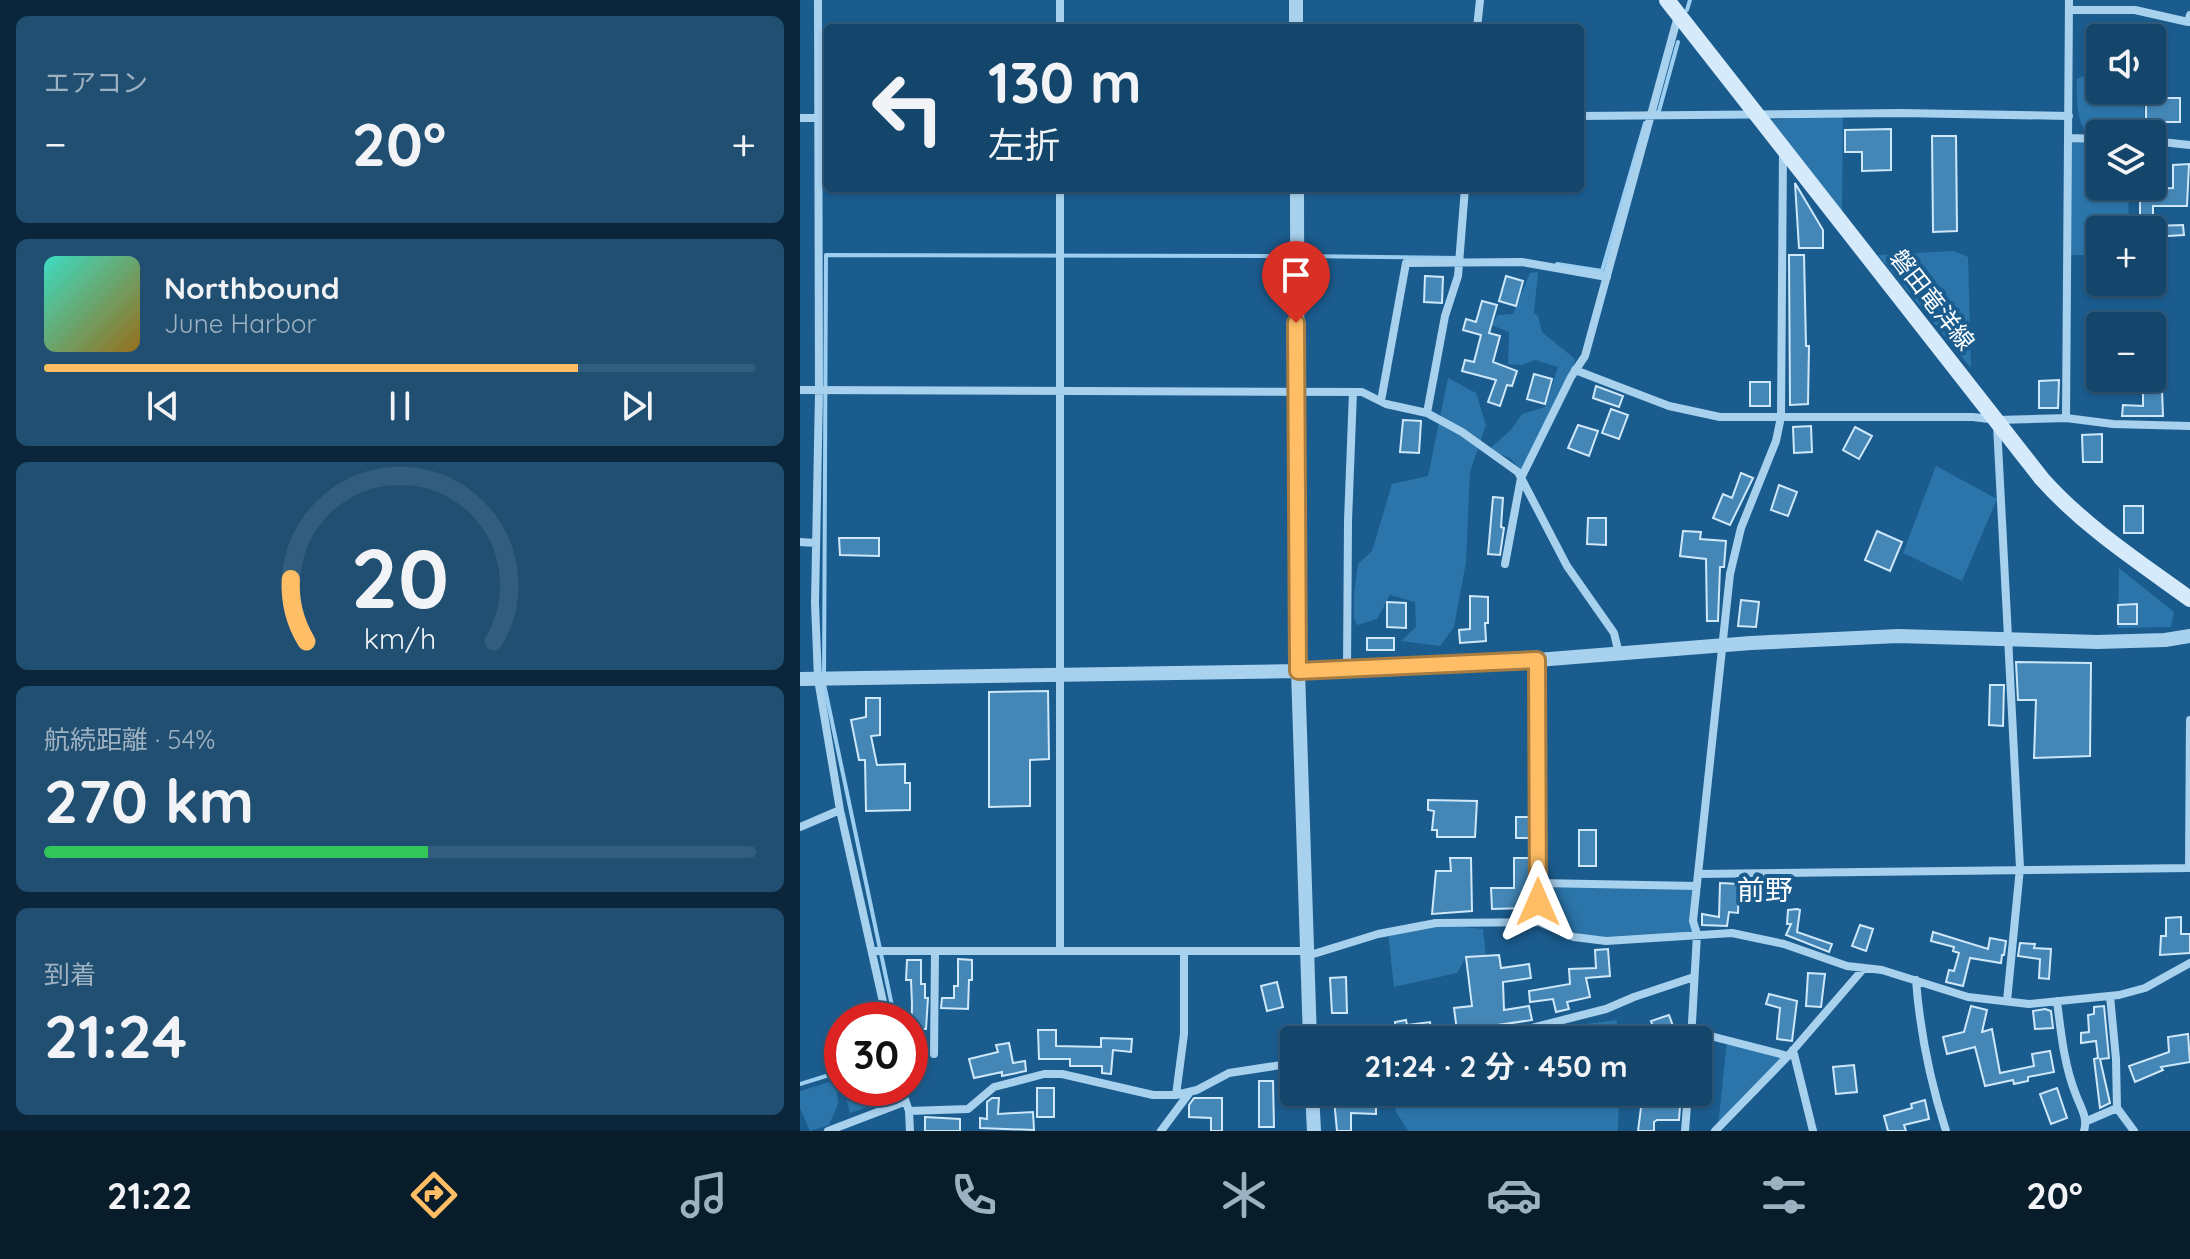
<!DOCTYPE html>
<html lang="ja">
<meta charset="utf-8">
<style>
body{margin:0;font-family:Quicksand,"Noto Sans JP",sans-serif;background:#214f72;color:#f1f3f6;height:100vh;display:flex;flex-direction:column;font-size:30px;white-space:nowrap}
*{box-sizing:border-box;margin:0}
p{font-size:26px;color:#9db1c1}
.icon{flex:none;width:44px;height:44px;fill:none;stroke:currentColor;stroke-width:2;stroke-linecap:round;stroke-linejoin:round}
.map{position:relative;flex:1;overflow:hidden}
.drawer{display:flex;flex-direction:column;gap:16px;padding:16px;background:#0b263a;width:800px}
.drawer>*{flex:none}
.guide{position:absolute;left:24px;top:24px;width:760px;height:168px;border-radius:8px;box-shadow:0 2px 6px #0004,0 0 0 2px #335d7e;background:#14456a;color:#f1f3f6;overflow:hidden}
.fabs{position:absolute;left:1286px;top:24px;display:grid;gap:16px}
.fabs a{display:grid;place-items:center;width:80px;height:80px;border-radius:8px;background:#14456a;box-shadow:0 2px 6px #0004,0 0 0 2px #335d7e;font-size:40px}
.speed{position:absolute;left:24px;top:1002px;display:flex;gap:16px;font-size:40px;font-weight:700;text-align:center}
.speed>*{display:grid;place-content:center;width:104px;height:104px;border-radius:50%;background:#14456a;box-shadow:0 2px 6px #0004,0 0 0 2px #335d7e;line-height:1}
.speed .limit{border:12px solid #d22;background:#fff;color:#111}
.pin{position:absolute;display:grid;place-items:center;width:68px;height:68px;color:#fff;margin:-82px -34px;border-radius:50% 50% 50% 0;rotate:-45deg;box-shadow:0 0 8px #0007}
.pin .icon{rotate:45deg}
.me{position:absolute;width:88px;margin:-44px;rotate:0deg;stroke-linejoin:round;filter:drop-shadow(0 0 6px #0008)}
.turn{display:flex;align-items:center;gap:28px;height:168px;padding:0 32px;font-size:36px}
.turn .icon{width:104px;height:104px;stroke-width:2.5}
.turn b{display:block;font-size:56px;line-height:68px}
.big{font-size:60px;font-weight:700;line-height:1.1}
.drawer .tile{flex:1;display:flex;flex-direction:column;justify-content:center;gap:12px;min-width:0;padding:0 28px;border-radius:12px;background:#214f72}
.drawer .dial{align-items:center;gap:0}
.dial svg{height:208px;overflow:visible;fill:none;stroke:#335d7e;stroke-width:7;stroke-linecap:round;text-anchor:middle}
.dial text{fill:#f1f3f6;stroke:none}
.song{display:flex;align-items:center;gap:24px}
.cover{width:96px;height:96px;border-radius:12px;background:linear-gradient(135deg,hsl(170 70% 55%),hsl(40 70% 35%))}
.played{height:8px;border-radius:4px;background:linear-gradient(90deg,#ffbe65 75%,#335d7e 75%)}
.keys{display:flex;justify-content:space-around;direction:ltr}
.heat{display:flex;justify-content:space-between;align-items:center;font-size:44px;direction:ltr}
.charge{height:12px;border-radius:6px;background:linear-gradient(90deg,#34c759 54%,#335d7e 0)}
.trip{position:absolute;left:480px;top:1026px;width:432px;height:80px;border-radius:8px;background:#14456a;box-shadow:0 2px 6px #0004,0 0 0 2px #335d7e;font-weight:700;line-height:80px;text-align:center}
.tab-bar{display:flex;height:128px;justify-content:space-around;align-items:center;background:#081c2a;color:#9db1c1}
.tab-bar .icon{width:56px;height:56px}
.tab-bar .active{color:#ffbe65}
.tab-bar b{font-size:36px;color:#f1f3f6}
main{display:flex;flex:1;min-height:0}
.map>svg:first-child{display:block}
</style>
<main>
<section class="drawer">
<div class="tile"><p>エアコン</p>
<div class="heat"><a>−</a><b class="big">20°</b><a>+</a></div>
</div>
<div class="tile">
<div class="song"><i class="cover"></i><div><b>Northbound</b><p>June Harbor</p></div></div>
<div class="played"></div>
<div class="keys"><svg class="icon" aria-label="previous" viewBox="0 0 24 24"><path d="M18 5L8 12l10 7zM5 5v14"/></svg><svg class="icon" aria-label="pause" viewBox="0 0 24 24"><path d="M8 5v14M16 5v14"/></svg><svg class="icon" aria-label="next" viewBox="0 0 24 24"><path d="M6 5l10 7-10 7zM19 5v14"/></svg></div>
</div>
<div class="tile dial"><svg viewBox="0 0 100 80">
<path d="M14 69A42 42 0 1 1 86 69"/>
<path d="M14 69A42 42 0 0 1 8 45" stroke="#ffbe65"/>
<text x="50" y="56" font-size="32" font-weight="700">20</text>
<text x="50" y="72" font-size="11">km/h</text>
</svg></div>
<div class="tile"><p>航続距離 · 54%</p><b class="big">270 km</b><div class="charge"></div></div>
<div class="tile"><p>到着</p><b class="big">21:24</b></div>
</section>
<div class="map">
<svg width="1390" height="1131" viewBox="0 0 1390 1131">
<rect width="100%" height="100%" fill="#1b5c8e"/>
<path fill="#2b75aa" d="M1300,68v22h37c8,13 10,29 4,43l-41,1v52h29l-1,44h-28v25h-34l4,-117 21,1c-15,-16 -15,-40 -14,-60z
M1043,114l-1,97 -74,-91z
M1154,251l14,6 3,111 -93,-113z
M738,272l-4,41 4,3 4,16 33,27 -2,15 -49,99 -14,-15 -22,-8 22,-19 12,-17 23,-7 13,-40 -23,-7 -13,5 -14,-1 1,-32 -18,-7 7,-10 15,-1 17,-41z
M648,378l28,15 10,32 -16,47 -4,90 -12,65 -14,19 -39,-5 15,-14 -1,-25 -25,-7 -13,24 -20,6 -3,-6v-25l4,-30 14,-13 20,-67 36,-8z
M1136,466l61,33 -35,82 -59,-28z
M1319,568l55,44 -3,15 -53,1z
M738,883l159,3v48l-91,7 -67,-19z
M632,924l51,5 3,27 -20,1 -9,16 -63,14 -6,-55z
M817,1020l-1,20h-132l24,-6z
M927,1040l61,16 -70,71z
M36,1080l2,24 -9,21 -19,6 -10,-23v-17z
M43,1088h52l2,9 -47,16z
M595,1092h224l-1,39h-210l-13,-21z"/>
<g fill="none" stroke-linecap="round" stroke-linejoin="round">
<path stroke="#9bcef0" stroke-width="4" d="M887,10l3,-10
M855,115l4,-4 19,-69
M502,256l159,2
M757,264l45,7 43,-148
M95,1020l-71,-336 2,-429 467,1
M0,1084l42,-13"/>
</g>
<path fill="#4486b6" stroke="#cee8fa" stroke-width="2" d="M1346,98h34v24h-34z
M1091,129v41l-29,1v-19h-17v-22z
M1132,136h24l1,95 -24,1z
M1389,164l-2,42h-34v20l30,-1 1,10 -32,2v-7h-15v-10h3v-31l33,-1v-23z
M995,183l28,47v18h-24z
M989,255h15l2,91h3l-1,58 -18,1z
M625,276l18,1 -1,26 -18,-1z
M706,276l17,5 -7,25 -17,-5z
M682,301l15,4 -8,28 11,3 -7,26 24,9 -5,15 -5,-1 -7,21 -12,-4 8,-22 -34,-9 3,-11 9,2 7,-27 -18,-5 3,-11 10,3z
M734,374l18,5 -7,25 -18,-5z
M1259,380l-1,28h-19v-27z
M950,382h20v24h-20z
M796,386l27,10 -4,11 -26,-9z
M1343,389h19l1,27h-41l1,-11 20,1z
M811,409l17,6 -9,24 -17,-6z
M603,420l18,1 -2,32 -19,-1z
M778,425l20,6 -9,25 -21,-8z
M1011,426l1,26 -18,1 -1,-26z
M1055,427l17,9 -13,23 -16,-9z
M1302,434v28h-19l-1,-27z
M941,473l12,5 -23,47 -17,-7 10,-24 9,4z
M979,485l18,7 -9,24 -17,-6z
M693,497l10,1 -2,29 3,1 -4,27 -12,-1z
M1324,506h19v27h-19z
M788,518h18v27l-19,-1z
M883,531l18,1 -1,7 26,2 -2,26h-4l-2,54h-11l-1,-62 -26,-3z
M1077,531l25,11 -12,29 -25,-11z
M39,538h40v18l-39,-1z
M670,596l18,1v26h-3l1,18 -26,2 -1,-13 11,-1z
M941,600l18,2 -3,25 -18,-1z
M587,602l19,1v25l-19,-1z
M1337,604v20h-19v-19z
M567,638h27v12h-27z
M1216,662l75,1 -1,93 -56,2 2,-58h-18z
M1190,685h14l-1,41 -14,-1z
M248,691l1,68 -19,1v46l-41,1v-115z
M66,698h14v37l-9,1 6,29 28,-1v19h5v27l-44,1 -1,-51h-6l-8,-40 15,-3z
M628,800l49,1 -2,36h-38v-7h-5l2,-19 -6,-1z
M716,817h15v21h-15z
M779,830h17v36h-17z
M650,858h21l1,53 -40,3 4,-43h15z
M714,858h17l-3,50 -36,1 -1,-21h23z
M920,883l19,1 -1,29 -9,-1 -2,14 -25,-1v-11l17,3z
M997,909l3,1 -3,22 35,12 -3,8 -43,-17 5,-11h-4l1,-14z
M1381,917v17h9v19l-30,2 1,-19h5v-18z
M1060,925l13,4 -7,22 -14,-5z
M1133,932l55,17 2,-11 16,3 -2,14h-2l-1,8 -31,-5 -7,28 -17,-4 3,-12 5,1 5,-18 -6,-2 1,-4 -23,-6z
M1220,943l15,1 -1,4 17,1 -2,30 -10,-1 1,-19 -22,-3z
M808,949l2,27 -24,2 4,19 -23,5 2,7 -13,3 -3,-13 -23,3 -1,-11 41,-7 -1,-15 27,-1 -1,-18z
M699,955l2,13 28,-4 2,14 -28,4 1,28 25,-4 3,14 -75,11 -3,-23 18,-2 -6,-49z
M158,959l14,1v20h-3l-1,29 -27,-1 1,-10h12v-12h4z
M107,960h14v24h4v14h3l-2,31h-3l-1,17h-11l1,-42 -1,-24h-5z
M1008,973l17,1 -4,33 -15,-1z
M546,977l1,36h-15l-2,-35z
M477,982l6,25 -16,4 -6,-25z
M969,994l28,7 -5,40 -15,-2 3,-31 -14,-4z
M1171,1006l16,4 -5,22 10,-3 8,44 34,-7 -2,-12 18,-3 4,21 -26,5v4l-14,3 -1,-4 -28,6 -10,-39 -28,7 -4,-17 21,-5z
M1304,1006l5,52 -9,1 10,44 -10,5 -6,-49 4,-1 -2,-17 -15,2v-10l8,-1 -1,-17 6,-1v-7z
M1245,1009l6,2 2,17 -18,1 -2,-18z
M869,1015l9,25h-20l-7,-19z
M606,1020l1,5 23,-3 3,18h-36l-2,-18z
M238,1030h18v16l45,1v-9l31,1 -1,13 -18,-2 -2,24 -9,-1v-7h-32v-7h-31z
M1388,1034l2,28 -29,5 2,3 -28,12 -6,-16 40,-14 -1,-15z
M209,1043l4,20 12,-2 1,10 -24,5v-4l-28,6 -5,-19 29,-7 -2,-7z
M1054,1065l3,27 -21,2 -3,-27z
M459,1081h14l1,46h-15z
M237,1088h17v29h-17z
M1257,1088l10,30 -16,6 -11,-30z
M843,1092h38l-2,28h-22l-3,2v9h-16z
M561,1094h15v20l-25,-1v18h-14l-3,-32 27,1z
M192,1098h7l-1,16 35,-2 1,18 -54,-2v-10l7,1v-17z
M394,1098h28v33h-11v-13l-22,-1v-12z
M1125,1100l4,19 -25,6 2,6h-18l-4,-15 28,-8 -1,-4z
M125,1117l35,2v12h-35z"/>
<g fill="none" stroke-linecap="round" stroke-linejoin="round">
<path stroke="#a8d1ee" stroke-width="8" d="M18,0l1,392 -4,211 3,76 22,131 47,210
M260,0v28
M1269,10h66l53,12 2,-7
M677,28l3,-28
M780,116l321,-3 168,3
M0,118h28
M1270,138l30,1
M1352,141l38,4
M260,188v763
M775,370l94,36 51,11h253l24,3 69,-2 47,6 77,2
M0,390l562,2 24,12 41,9 35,19 56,40 49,94 47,67 5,21
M581,401l25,-138 116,-1 85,15
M627,413l18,-97 13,-40 7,-88
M1266,418l3,-418
M1197,425l23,443 -13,133
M0,542l16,1
M705,564l16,-86 50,-101 14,-21 93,-340
M737,660l2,262
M547,669l1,-148 5,-129
M0,827l40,-17
M1389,868l1,-148
M898,874l492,-6
M738,883l159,3
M73,951h434
M507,956l71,-22 58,-11 103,-1 35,15 32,4 126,-8 52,11 63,22 35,4 86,27 61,7 90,-9 26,-7 45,-25
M1116,980c4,53 14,101 30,151
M1257,1001c4,32 7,64 19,94 5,13 12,23 8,36
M891,1031l97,25
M684,1040l122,-31 28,-12 60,-20
M891,1040l6,-106 -4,-13 37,-347 11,-46 35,-87 5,-24 2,-266
M993,1050l20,81
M134,1054l1,-103
M101,1088l8,23 1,20
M376,1095l8,-61v-83
M1317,1108l17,23
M109,1111l59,-2 26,-22 50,-13h18l91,21h23l21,-5 32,-17 65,-10
M1287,1121l30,-13 -1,-49 -6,-63
M28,1131l76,-29
M361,1131l29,-39
M885,1131l3,-39
M915,1131l73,-75 76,-88"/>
<path stroke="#a8d1ee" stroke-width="14" d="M496,0v28
M497,188l1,483 12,369
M0,679l498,-8 239,-11 214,-17 147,-7 199,6 68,-2 25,-4
M512,1092l2,39"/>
<path stroke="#d5eafa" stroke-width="16" d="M867,0l375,479c43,48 97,83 148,120"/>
</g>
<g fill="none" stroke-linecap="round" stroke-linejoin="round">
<g stroke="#a67c42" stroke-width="20">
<path id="route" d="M496,323l2,348 239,-11 1,242"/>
</g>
<use href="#route" stroke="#ffbe65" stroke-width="14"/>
</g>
<g text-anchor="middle" stroke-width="8" stroke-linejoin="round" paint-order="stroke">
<g font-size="24" fill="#fff" stroke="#1b5c8e">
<text transform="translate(1132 300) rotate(52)" y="8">磐田竜洋線</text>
</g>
<g font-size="28" fill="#fff" stroke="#1b5c8e">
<text x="965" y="900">前野</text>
</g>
</g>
</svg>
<div class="fabs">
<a><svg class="icon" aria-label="sound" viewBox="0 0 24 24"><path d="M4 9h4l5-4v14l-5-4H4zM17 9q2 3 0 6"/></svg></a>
<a><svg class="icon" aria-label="layers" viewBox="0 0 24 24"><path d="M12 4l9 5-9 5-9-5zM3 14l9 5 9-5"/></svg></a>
<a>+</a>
<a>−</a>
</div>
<div class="speed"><div class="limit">30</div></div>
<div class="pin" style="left:496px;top:323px;background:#d93025"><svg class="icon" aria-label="arrive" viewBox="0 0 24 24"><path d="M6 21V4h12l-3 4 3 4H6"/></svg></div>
<svg class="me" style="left:738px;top:902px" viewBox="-20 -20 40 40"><path d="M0-17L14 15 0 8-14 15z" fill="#ffbe65" stroke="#fff" stroke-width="4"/></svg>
<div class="trip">21:24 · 2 分 · 450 m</div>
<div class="guide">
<div class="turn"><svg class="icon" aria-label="left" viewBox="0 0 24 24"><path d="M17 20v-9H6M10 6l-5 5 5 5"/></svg><div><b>130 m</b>左折</div></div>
</div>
</div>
</main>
<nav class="tab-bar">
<b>21:22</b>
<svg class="icon active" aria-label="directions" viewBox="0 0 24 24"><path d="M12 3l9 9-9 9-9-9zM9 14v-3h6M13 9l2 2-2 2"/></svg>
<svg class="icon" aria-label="music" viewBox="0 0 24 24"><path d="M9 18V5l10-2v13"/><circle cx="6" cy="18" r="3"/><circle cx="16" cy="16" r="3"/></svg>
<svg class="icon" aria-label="phone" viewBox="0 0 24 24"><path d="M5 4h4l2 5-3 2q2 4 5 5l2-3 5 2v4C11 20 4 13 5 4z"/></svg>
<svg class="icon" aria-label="climate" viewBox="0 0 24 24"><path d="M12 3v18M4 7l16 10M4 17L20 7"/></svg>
<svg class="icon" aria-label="car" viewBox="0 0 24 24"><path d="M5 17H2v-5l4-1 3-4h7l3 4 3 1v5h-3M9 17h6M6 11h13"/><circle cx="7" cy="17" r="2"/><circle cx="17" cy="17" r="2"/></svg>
<svg class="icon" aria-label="filters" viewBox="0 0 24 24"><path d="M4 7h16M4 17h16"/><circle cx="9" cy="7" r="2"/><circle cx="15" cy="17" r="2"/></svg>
<b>20°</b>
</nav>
